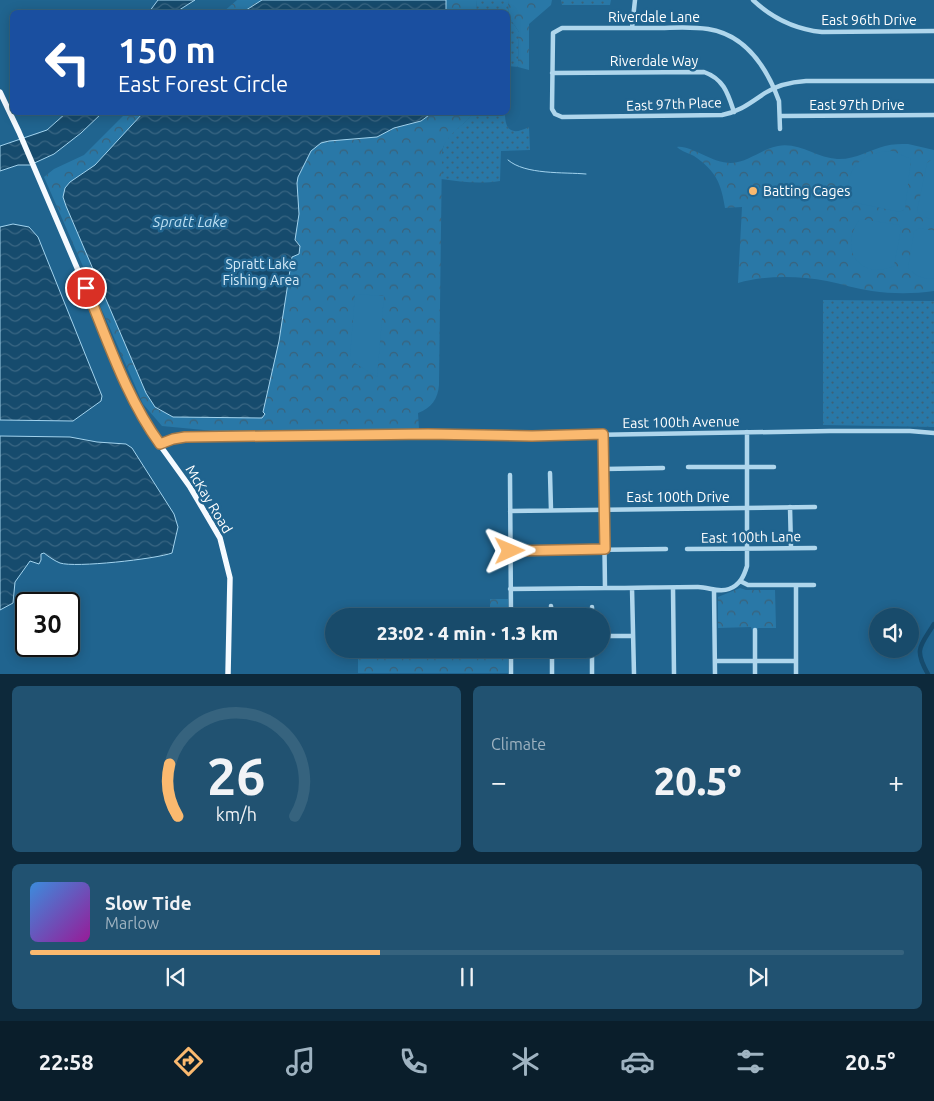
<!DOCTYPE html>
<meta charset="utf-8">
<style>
body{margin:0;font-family:Ubuntu,sans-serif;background:#215271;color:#f1f3f6;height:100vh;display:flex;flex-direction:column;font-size:19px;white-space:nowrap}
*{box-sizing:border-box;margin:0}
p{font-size:16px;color:#9fb3c1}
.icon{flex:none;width:28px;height:28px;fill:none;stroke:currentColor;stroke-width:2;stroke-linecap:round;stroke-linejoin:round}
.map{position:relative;height:674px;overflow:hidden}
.details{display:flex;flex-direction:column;gap:12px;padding:12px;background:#0d293b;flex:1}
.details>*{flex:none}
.guide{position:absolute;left:10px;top:10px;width:500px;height:105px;border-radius:8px;box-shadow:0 2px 12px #0003,0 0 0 1px #36637e;background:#1a4fa0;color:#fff;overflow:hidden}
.controls{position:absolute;left:869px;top:608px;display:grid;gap:10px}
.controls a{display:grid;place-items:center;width:50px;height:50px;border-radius:50%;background:#184b6b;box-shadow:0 2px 12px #0003,0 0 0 1px #36637e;font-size:25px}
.speed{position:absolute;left:15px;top:592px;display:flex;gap:10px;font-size:25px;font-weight:700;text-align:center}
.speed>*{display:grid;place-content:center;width:65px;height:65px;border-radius:50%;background:#184b6b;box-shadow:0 2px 12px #0003,0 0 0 1px #36637e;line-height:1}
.speed .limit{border:2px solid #111;border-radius:8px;background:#fff;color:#111}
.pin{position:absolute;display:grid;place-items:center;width:42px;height:42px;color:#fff;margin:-21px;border:2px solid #fff;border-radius:50%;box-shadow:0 1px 5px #0007}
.me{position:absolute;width:55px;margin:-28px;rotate:89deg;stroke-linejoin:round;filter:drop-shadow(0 0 4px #0008)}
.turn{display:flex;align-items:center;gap:18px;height:105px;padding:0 25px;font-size:22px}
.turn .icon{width:65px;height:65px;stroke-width:2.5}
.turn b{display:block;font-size:35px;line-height:42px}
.big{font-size:38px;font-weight:800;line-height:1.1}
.details .tile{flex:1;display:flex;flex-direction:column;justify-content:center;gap:8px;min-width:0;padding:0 18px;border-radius:8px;background:#215271}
.details .dial{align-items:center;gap:0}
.dial svg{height:130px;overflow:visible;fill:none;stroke:#36637e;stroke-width:7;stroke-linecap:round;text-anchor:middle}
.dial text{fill:#f1f3f6;stroke:none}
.song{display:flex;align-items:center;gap:15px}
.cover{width:60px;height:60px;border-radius:8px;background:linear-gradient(135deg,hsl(210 70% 55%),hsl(300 70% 35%))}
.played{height:5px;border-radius:2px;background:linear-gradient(90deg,#fab96f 40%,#36637e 40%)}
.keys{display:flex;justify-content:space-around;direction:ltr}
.heat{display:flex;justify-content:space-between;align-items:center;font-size:28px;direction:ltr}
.details .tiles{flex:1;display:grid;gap:12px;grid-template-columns:1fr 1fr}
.tile:last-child{grid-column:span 2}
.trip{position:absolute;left:325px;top:608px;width:285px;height:50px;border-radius:25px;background:#184b6b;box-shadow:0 2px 12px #0003,0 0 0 1px #36637e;font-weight:800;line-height:50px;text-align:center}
.dock{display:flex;height:80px;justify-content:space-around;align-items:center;background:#0a1e2b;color:#9fb3c1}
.dock .icon{width:35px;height:35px}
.dock .current{color:#fab96f}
.dock b{font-size:22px;color:#f1f3f6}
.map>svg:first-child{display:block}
</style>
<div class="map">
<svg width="934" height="674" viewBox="0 0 934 674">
<defs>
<pattern id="grass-dots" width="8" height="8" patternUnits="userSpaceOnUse" patternTransform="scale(1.25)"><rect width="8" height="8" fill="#2978a7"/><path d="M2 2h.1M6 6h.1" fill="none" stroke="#3a627a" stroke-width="1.8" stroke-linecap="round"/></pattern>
<pattern id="forest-crowns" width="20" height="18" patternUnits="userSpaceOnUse" patternTransform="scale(1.25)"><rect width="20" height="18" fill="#2978a7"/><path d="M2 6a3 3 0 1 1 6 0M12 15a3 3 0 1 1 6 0" fill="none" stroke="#3a627a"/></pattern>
<pattern id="water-waves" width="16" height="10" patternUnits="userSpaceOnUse" patternTransform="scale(1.25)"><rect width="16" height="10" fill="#164b6d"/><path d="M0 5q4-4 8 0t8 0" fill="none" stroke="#396683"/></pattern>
</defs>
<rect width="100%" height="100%" fill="#20648f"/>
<path fill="url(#grass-dots)" d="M477,0h31l1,17 10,15 -1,35 -10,-1v-54h-32z
M561,0h50l-1,5h-48z
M473,113h32c0,19 8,22 24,14l1,23 -29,1 -1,30c-20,3 -39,1 -59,-2 0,-16 -2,-34 11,-46 8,-7 15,-12 21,-20z
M823,300l111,1v126l-111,-2z"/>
<path fill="url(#forest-crowns)" d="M237,0h240l-1,12h-253z
M508,0h44l-1,5 -22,19v46l-11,-3 1,-35 -10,-15z
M126,113h347c-10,14 -26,20 -31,38l-3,234c-1,14 -8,23 -21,28l1,16h-81l-3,2 -9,2 -80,1 -84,-8 -19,-22 -99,-227 10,-8 30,-14z
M908,144l26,6v141c-21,3 -41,3 -62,0 -15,-2 -30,-7 -45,-10 -28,-5 -61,-6 -89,2l4,-76 -17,1c-4,-25 -9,-37 -31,-52 -5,-3 -12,-4 -17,-9 14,-2 34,16 54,16 18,-1 30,-14 47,-17 21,-4 39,12 59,13 18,1 32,-9 48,-13 8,-2 16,-2 23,-2z
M740,588l6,2h29l1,38h-18l-1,2h-5l-1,-3 -33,1v-31z
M490,599h18v17h-18z
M358,649h150v24h-150z"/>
<path fill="#2978a7" d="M892,151l19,8 -6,50 -5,3 -48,-10c-12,-31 10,-51 40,-51z
M931,160h3v59l-13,-2 -4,-6 10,-48z
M860,219l39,6 2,4 -7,37c-35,15 -56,-18 -34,-47z
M919,228l15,3v47c-11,2 -18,-2 -26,-10l6,-36z
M355,294l29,2 -7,81 -30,-19 3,-1z"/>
<path fill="url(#water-waves)" stroke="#a2d3ee" d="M158,0h37l-19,12h-27z
M262,0h184v12h-203z
M66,113h36l-21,20 -27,21 -24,11h-12l-18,6v-25l47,-16z
M143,113h289l-11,8 -27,7 -17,9 -48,4 -8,2 -10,8 -13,26 -1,6 2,31 -4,26 5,6 -1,8 -7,3 -13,84 -16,71 2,2 -3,4 -89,-1 -18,-10 -9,-14 -80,-187 -3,-9 2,-9 5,-6 25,-17z
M13,224l16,3 9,10 64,159 -1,5 -28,20 -73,-1v-193z
M0,436l70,1 27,5 29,2 6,4 42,66 4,13 -6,26c-16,6 -97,15 -112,10 -5,-2 -11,-6 -16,-10l-3,1v6l-2,4 -9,-3 -15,21 -2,21 -13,7z"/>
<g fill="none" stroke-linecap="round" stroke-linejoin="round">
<path stroke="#a2d3ee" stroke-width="1" d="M508,160c17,15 56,12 78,14"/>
<path stroke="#164b6d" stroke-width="4.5" d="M928,674c-15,-26 -7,-28 6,-50"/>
<path stroke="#afd6ec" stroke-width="4.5" d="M753,0c20,19 42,29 69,32l112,-1
M632,28l3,-28
M552,73l152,-1c20,7 24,22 30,40
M781,116l153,-1
M780,129l-1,-28c-12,-33 -33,-66 -71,-72 -18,-3 -36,-1 -54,-1 -31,0 -61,0 -92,0l-9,5 -1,76 3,5 7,3 160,-2c17,-3 28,-12 43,-22 12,-8 26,-11 41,-12h128
M603,434l2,154c31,0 62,-1 93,-1 11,0 20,6 31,2 11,-4 15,-13 18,-23v-134
M159,444l14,-5 12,-2 243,-3 103,2 299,-5h80l24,2
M688,467h86
M604,469l59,-1
M550,473l1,37
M510,475l1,141
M790,507l1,41
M510,511l305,-4
M687,549l128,-1
M510,551l156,-2
M740,581l8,4h66
M796,586v88
M632,588l2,86
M673,588l1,86
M510,589l95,-1
M714,591l1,83
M551,606l1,10
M592,616v-9
M755,630v44
M601,636h32
M511,649v25
M552,649v25
M592,649v25
M715,661h81"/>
<path stroke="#f5faff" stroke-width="5.5" d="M0,92l19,40 120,281 15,24 36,50 30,51 10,40 -2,96"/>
</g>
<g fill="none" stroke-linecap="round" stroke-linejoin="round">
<g stroke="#a27848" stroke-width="12">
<path id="route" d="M86,288c22,53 40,109 74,156l13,-5 12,-2 243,-3 104,2 71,-2 2,115 -95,2"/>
</g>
<use href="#route" stroke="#fab96f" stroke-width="9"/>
</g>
<circle fill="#fab96f" stroke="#20648f" stroke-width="2" cx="753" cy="191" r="5"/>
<g text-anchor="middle" stroke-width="5" stroke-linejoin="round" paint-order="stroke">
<g font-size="14" fill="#fff" stroke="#20648f">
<text x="654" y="22">Riverdale Lane</text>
<text x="869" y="25">East 96th Drive</text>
<text x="654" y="66">Riverdale Way</text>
<text transform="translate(674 104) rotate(-2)" y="5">East 97th Place</text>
<text x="857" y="110">East 97th Drive</text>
<text transform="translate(681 422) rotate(-1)" y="5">East 100th Avenue</text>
<text x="678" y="502">East 100th Drive</text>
<text transform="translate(209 499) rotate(59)" y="5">McKay Road</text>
<text transform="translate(751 537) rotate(-1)" y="5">East 100th Lane</text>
</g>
<g font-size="14" fill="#fff" stroke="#20648f" text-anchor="start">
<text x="763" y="196">Batting Cages</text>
</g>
<g font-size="14" fill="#d4ebf9" stroke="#20648f">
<text x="261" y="269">Spratt Lake<tspan x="261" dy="16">Fishing Area</tspan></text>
</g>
<g font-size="15" font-style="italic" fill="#bbdff3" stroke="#20648f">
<text x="190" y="227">Spratt Lake</text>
</g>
</g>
</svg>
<div class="controls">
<a><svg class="icon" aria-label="sound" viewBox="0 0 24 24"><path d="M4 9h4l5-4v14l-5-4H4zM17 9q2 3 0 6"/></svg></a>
</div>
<div class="speed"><div class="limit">30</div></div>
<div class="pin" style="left:86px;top:288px;background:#d93025"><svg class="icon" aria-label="arrive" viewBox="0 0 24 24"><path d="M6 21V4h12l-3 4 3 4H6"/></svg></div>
<svg class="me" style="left:510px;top:551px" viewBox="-20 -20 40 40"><path d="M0-17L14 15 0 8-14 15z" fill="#fab96f" stroke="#fff" stroke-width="4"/></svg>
<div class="trip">23:02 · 4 min · 1.3 km</div>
<div class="guide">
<div class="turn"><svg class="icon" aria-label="left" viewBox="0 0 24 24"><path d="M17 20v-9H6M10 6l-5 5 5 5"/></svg><div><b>150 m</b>East Forest Circle</div></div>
</div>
</div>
<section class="details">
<div class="tiles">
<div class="tile dial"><svg viewBox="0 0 100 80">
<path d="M14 69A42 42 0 1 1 86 69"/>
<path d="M14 69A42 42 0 0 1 9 37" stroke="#fab96f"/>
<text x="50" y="56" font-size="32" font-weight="700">26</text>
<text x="50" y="72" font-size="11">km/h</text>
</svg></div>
<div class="tile"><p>Climate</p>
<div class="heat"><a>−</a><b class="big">20.5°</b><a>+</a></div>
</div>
<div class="tile">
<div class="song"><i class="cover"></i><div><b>Slow Tide</b><p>Marlow</p></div></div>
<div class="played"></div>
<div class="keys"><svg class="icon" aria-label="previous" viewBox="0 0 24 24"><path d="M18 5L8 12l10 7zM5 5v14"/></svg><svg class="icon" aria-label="pause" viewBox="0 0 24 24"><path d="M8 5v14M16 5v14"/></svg><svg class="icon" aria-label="next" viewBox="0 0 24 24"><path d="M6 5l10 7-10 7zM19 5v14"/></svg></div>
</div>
</div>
</section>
<nav class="dock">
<b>22:58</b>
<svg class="icon current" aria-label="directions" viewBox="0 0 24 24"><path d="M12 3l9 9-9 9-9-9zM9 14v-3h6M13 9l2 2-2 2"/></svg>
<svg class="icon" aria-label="music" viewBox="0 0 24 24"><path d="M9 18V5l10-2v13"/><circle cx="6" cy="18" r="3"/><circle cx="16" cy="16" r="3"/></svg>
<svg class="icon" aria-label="phone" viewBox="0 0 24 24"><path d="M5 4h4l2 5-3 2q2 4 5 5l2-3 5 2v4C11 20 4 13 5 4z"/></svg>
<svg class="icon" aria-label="climate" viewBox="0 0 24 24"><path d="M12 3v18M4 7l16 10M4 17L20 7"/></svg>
<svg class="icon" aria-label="car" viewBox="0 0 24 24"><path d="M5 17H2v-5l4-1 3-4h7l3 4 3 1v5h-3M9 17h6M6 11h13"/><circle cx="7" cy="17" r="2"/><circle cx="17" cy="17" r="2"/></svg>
<svg class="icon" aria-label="filters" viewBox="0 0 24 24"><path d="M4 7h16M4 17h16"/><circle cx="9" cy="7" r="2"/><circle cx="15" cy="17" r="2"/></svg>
<b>20.5°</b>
</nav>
